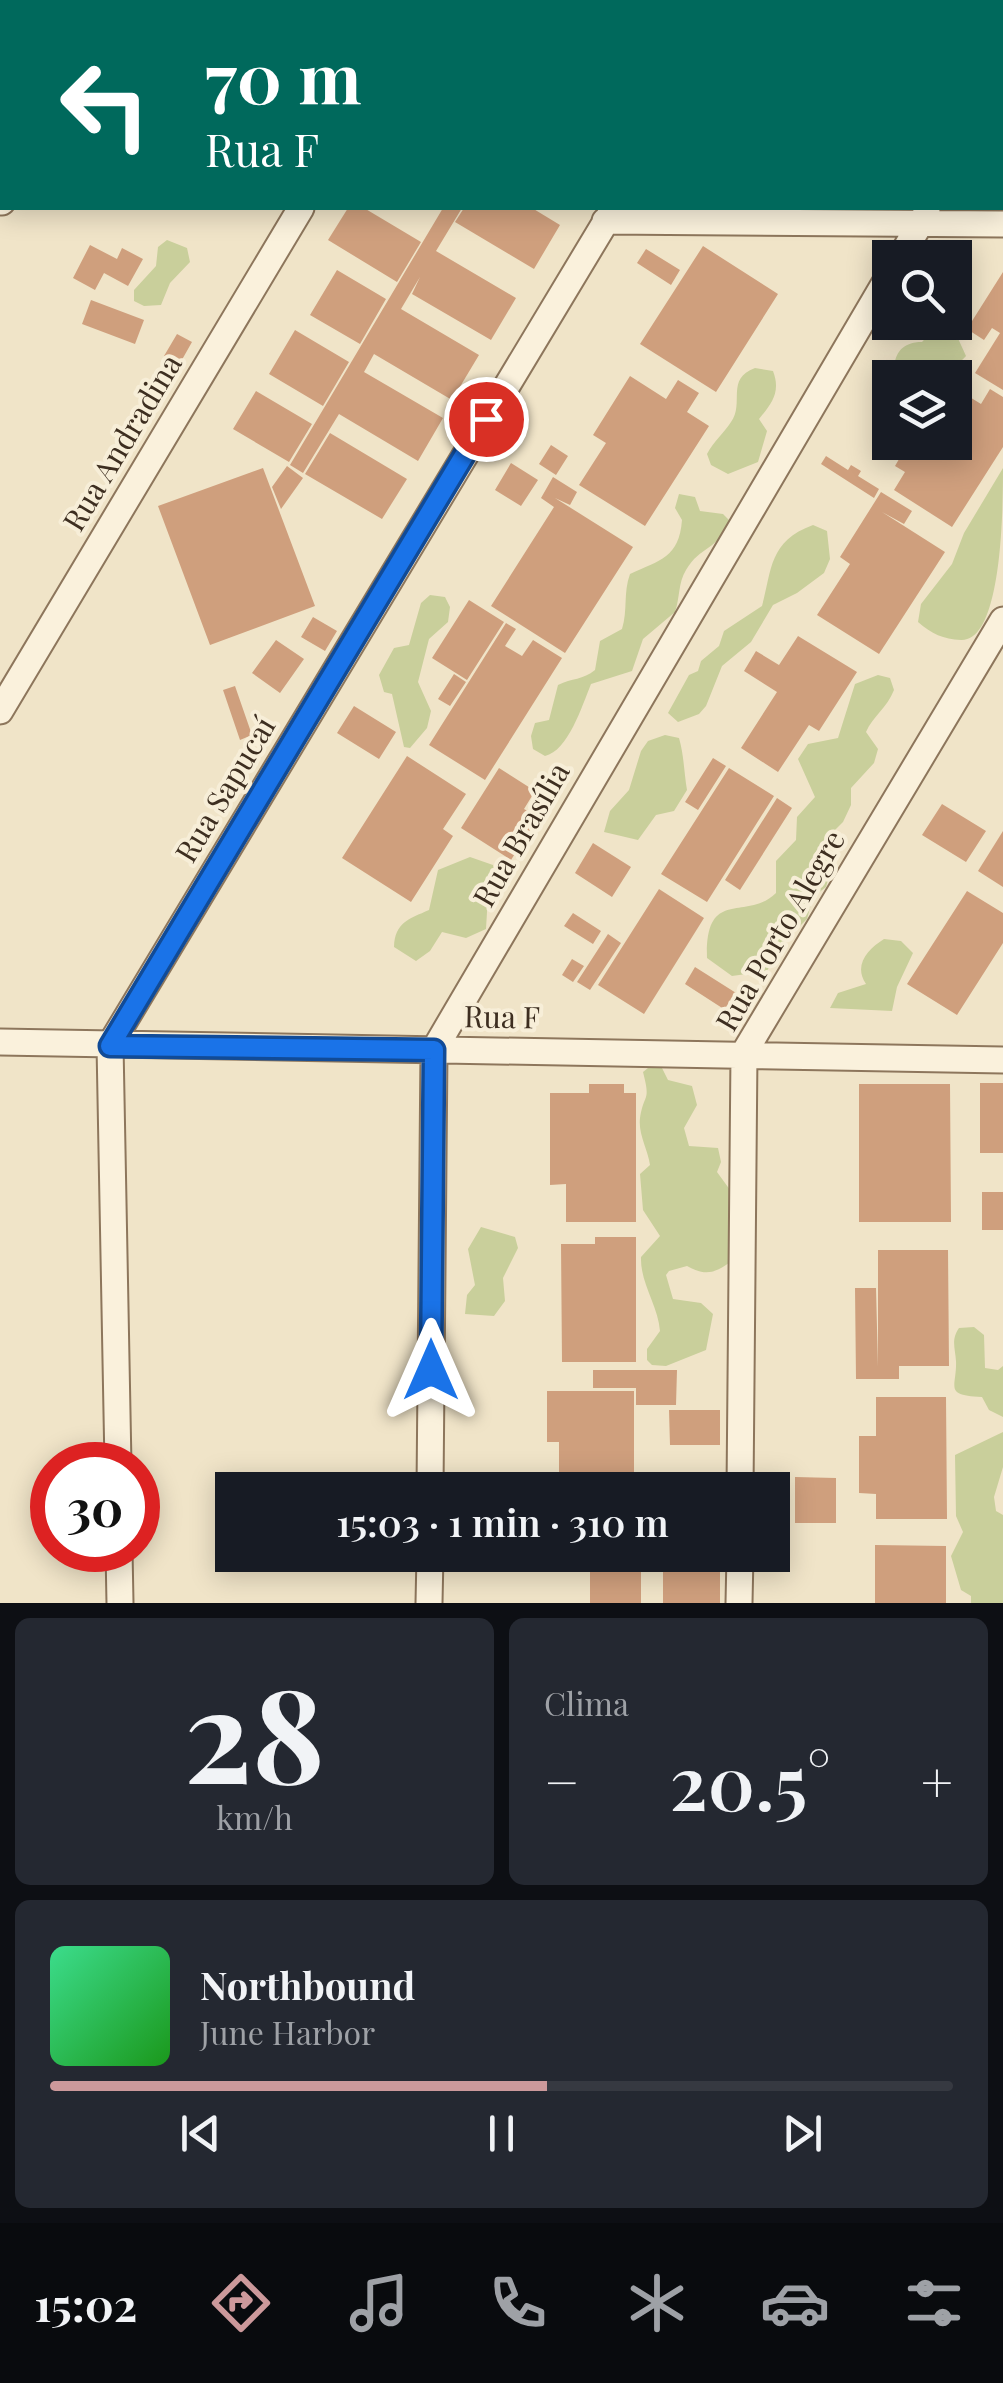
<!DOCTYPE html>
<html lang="pt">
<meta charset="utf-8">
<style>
body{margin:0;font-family:"Playfair Display",serif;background:#242831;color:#f1f3f6;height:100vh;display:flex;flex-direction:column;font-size:38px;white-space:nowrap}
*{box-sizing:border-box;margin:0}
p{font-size:32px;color:#9ea1a6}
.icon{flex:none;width:55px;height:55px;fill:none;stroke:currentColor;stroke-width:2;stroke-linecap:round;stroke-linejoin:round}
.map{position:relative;height:1603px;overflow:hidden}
.panel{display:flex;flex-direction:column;gap:15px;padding:15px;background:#0d0f14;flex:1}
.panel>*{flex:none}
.top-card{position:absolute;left:0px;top:0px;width:1005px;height:210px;box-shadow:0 5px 25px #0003;background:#00695c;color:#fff;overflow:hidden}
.tools{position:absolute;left:872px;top:240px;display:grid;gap:20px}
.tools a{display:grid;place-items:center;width:100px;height:100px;border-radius:0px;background:#171b24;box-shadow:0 5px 25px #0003;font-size:50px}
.speed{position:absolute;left:30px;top:1442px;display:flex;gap:20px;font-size:50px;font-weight:700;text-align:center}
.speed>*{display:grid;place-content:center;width:130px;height:130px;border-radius:50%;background:#171b24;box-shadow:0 5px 25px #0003;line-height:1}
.speed .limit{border:15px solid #d22;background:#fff;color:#111}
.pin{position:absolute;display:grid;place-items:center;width:85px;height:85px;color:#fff;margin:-42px;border:5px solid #fff;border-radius:50%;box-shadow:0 2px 10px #0007}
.me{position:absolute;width:110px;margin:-55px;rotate:0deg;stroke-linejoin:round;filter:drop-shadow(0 0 8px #0008)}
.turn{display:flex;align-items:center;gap:35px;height:210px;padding:0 40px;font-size:45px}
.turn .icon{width:130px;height:130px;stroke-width:2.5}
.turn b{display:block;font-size:70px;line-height:85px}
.big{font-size:75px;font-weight:600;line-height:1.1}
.panel .card{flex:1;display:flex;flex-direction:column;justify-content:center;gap:15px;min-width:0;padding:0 35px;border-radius:15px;background:#242831}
.panel .dial{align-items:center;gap:0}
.dial b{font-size:130px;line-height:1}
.song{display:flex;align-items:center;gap:30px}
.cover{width:120px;height:120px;border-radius:15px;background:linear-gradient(135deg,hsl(150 70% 55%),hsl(120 70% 35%))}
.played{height:10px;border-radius:5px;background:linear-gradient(90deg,#cc999b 55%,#363941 55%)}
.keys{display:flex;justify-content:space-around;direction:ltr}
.heat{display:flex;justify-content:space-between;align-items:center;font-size:55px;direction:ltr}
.panel .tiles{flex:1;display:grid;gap:15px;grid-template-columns:1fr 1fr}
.card:last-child{grid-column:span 2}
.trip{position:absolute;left:215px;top:1472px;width:575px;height:100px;border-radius:0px;background:#171b24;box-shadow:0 5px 25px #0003;font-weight:600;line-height:100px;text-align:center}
.tab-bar{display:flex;height:160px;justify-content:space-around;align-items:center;background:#090b0e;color:#9ea1a6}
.tab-bar .icon{width:70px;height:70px}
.tab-bar .on{color:#cc999b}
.tab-bar b{font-size:45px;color:#f1f3f6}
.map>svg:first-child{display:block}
</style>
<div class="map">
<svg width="1003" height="1603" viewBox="0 0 1003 1603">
<rect width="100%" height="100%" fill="#f0e4c8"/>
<path fill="#c9cf9b" d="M167,240l20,8 3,14 -20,21 -9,22 -17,1 -10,-5v-11l22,-24 2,-19z
M941,322l10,1 15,33c-20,22 -43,22 -71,21 -3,-21 5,-35 27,-35z
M755,368l18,3c8,21 -1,32 -14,48l8,12 -9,31 -30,12 -17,-9 -4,-11c7,-13 17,-21 24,-32 14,-19 -6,-43 24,-54z
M1003,468c0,35 0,174 -42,172 -18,-1 -29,-6 -43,-18l3,-18 31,-40 12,-31z
M679,494l16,3 5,14 23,3 7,7c-14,31 -29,24 -44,49 -8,13 -6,28 -11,42l-32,27 -11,32 -41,13c-9,22 -23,67 -46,72l-12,-7 -2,-13 4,-13 14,-3 9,-35c14,-7 25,-5 37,-15l5,-29 22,-12c6,-19 1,-36 8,-55 30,-14 49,-16 52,-54l-7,-12z
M813,525l14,6 3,28 -6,14 -27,20 -24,12 -22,37 -29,24 -16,40 -7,8 -21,8 -10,-9 21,-38 9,-4 3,-10 18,-15 5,-15 38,-25c10,-37 7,-65 51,-81z
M430,595l15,2 5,10 -2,15 -19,17 -11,43 13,29 -4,17 -17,20 -6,-1 -12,-53 -8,-2 -5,-17 15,-27 15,-3 12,-42z
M878,675l12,3 4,12c-7,18 -21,26 -28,42l12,17 -4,14 -23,25v17l-8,17 -19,19 5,35 -3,11 -13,10 -6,22 -26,26 -14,26 -35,5 -25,-18c-2,-72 40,-36 69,-65v-32l20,-21 1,-23 18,-20 -17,-38 10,-15 30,-6 17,-54z
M665,735l14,3c5,17 5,35 8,52l-13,21 -18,4 -18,25 -34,-8 6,-21 19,-21 12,-39 7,-10z
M470,857l23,8 3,20 -8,10 -2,34 -20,9 -24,-6 -12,19 -14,10 -22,-14c1,-25 15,-28 35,-37l9,-40z
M884,939l17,2 12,12 -16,34 -5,24 -62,-3 8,-15 28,-9c-13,-19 2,-35 18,-45z
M653,1064l8,2 7,14 24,6 5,19 -13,23 5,18 29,2 3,14 -4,10 16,22 11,59c-22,13 -31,28 -57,13l-18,5 -3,4 7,24 28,4 12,11 -7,36 -40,16 -14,-1 -5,-5v-11l13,-18c-2,-26 -20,-48 -19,-74l19,-21 -17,-26 -3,-36 10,-9c-2,-15 -12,-31 -10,-47 4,-26 11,-15 3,-46z
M481,1227l34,10 3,11 -15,30 2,23 -11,15 -29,-2 2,-19 8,-10 -7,-36z
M974,1327l10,8 1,33 13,2 5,-4v51l-14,-7 -7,-13c-39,-2 -25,-9 -26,-36 -1,-14 -5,-21 3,-33z
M1003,1432v35l-9,30 2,14 7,4v88h-32v-7l-10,-6 -10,-34 12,-24 -7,-16 -1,-61z"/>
<path fill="#cf9f7d" d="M348,208h16l57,34 -24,40 -69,-42z
M443,208h19l-26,43 80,47 -25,42 -79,-46 8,-17 -19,32 78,46 -27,45 -78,-46 -10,18 79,46 -25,43 -79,-47 -36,59 -13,-8z
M464,208h68l28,17 -26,44 -79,-47z
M90,245l27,14 5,-11 21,11 -15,27 -24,-13 -9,17 -22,-12z
M703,246l75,48 -62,98 -76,-48z
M646,249l34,21 -9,15 -34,-22z
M337,270l49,29 -26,45 -50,-29z
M1003,272v118l-28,-17 25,-40 -8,-5 -8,12 -17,-11z
M91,300l53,20 -9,24 -53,-20z
M295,330l54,32 -26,44 -54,-32z
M177,334l15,8 -13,23 -15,-9z
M630,376l36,23 12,-19 21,13 -12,19 22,14 -64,100 -66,-41 27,-42 -13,-8z
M955,388l26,16 9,-15 13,8v50l-51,80 -58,-37 11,-18 -10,-6 14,-24h46z
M256,391l56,33 -23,38 -56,-33z
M330,433l77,46 -25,40 -77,-45z
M551,445l17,11 -12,19 -17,-11z
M826,456l22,14 3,-5 10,6 -3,5 21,13 -5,9 -53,-34z
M511,463l27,17 -17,26 -26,-16z
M287,466l16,12 -22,31 -9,-22z
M263,468l52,138 -105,39 -52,-139z
M553,477l24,15 -7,13 -15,-7 78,49 -68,106 -74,-47 63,-99 -13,-9z
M881,492l31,19 -8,13 -22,-12 63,40 -66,102 -62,-39 33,-51 -10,-7z
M469,600l35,22 -37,58 -35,-22z
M313,617l24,14 -12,20 -24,-14z
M506,623l10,6 -11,17 17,10 11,-16 29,18 -77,122 -56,-35z
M798,636l59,36 -38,59 -10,-6 -31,47 -37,-24 36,-56 -33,-21 12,-20 23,14z
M276,640l28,19 -24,34 -28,-20z
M454,674l12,8 -16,24 -12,-7z
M235,686l17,49 -12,5 -17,-50z
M354,706l42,26 -17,27 -42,-26z
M407,756l59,38 -23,35 10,7 -42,66 -69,-44z
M713,758l13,8 -28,44 -13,-8z
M499,768l36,23 -11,18 14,8 -27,43 -50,-32z
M729,768l45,28 -67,106 -46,-28z
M777,798l15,10 -52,82 -15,-10z
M942,804l44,27 -20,31 -44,-27z
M1003,831v56l-25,-16z
M593,843l38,24 -19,30 -37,-24z
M659,889l45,29 -60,96 -46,-29z
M967,891l36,22v30l-46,72 -50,-31z
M573,913l28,18 -8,13 -29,-18z
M608,934l13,9 -31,47 -13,-8z
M572,959l12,7 -11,16 -11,-7z
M695,967l49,31 -11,17 -48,-31z
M980,1083h23v70h-23z
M589,1084h35v9h12v129h-70v-38l-16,1v-92h39z
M859,1084h91l1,138h-92z
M982,1192h21v38h-21z
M595,1237h41v125h-74l-1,-118h34z
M878,1250h70l1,116h-50v13h-43l-1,-91h21l2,79z
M593,1370h84l-1,35h-40v-17h-43z
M547,1391h87v99h-75v-48h-12z
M876,1397h70l1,122h-71v-25l-17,-1v-57h17z
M669,1410h51v35h-50z
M795,1477l41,1v45h-41z
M875,1545l71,1v57h-71z
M619,1555h69v12h-68z
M590,1571h51v32h-51z
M663,1571h57v32h-57z"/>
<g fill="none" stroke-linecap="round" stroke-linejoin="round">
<g stroke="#8d765c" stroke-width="29">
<path id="street" d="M95,2l2,-2
M416,2l1,-2
M741,2l2,-2
M1002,83l1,-1
M0,160l2,-4
M0,202h2
M605,221l398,3
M900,258l27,-46
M0,711l301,-503
M0,1042l1003,18
M118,1465l-8,-420 504,-837
M430,1490l4,-440 456,-776
M740,1490l4,-437 259,-433
M119,1550l1,53
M429,1603l1,-48
M739,1603l1,-48"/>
</g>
<use href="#street" stroke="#faf1dc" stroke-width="25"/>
</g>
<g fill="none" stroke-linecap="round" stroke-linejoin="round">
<g stroke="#114b97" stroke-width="25">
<path id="route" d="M431,1370l3,-320 -324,-4 376,-627"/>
</g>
<use href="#route" stroke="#1a73e8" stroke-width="18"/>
</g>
<g text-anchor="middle" stroke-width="8" stroke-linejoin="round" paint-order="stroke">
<g font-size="30" fill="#3d2e20" stroke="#f7eed8">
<text transform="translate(123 443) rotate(-59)" y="10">Rua Andradina</text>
<text transform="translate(226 790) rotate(-59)" y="10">Rua Sapucaí</text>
<text transform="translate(522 835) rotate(-60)" y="10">Rua Brasília</text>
<text transform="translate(781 931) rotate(-60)" y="10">Rua Porto Alegre</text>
<text transform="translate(502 1018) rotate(1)" y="10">Rua F</text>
</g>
</g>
</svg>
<div class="tools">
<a><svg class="icon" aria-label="search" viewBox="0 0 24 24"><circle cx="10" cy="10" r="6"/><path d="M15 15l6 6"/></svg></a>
<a><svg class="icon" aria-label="layers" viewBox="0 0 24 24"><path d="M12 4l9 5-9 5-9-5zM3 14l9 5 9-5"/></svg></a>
</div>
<div class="speed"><div class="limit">30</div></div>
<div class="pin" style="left:486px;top:419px;background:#d93025"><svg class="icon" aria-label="arrive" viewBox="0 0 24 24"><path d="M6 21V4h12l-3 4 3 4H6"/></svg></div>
<svg class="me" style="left:431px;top:1370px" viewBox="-20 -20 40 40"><path d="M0-17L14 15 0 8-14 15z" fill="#1a73e8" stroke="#fff" stroke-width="4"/></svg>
<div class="trip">15:03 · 1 min · 310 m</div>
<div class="top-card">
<div class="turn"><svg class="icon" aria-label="left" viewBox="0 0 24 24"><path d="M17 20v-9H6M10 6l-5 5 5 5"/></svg><div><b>70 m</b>Rua F</div></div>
</div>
</div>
<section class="panel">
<div class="tiles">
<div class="card dial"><b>28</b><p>km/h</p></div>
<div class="card"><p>Clima</p>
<div class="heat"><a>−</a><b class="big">20.5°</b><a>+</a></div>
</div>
<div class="card">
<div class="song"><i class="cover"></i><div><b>Northbound</b><p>June Harbor</p></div></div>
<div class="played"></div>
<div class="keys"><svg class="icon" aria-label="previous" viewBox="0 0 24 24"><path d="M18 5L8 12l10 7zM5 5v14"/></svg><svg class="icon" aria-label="pause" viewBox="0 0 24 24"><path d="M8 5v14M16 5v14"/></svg><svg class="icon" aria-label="next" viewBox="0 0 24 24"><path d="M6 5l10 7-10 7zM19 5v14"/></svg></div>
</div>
</div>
</section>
<nav class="tab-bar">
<b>15:02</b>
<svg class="icon on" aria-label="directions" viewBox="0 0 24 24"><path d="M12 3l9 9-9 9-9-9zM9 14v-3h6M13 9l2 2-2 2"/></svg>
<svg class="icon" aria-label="music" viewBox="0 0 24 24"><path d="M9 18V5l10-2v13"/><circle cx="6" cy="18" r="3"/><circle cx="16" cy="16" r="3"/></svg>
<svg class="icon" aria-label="phone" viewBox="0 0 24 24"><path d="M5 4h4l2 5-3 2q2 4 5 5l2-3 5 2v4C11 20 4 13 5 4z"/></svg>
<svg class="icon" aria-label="climate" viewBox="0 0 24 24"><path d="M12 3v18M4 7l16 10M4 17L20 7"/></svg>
<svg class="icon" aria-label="car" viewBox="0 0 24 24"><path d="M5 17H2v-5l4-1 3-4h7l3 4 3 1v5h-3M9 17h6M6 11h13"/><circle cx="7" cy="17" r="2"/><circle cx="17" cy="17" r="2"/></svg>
<svg class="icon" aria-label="filters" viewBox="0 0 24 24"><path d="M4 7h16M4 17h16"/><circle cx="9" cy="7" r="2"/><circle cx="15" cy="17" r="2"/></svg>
</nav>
